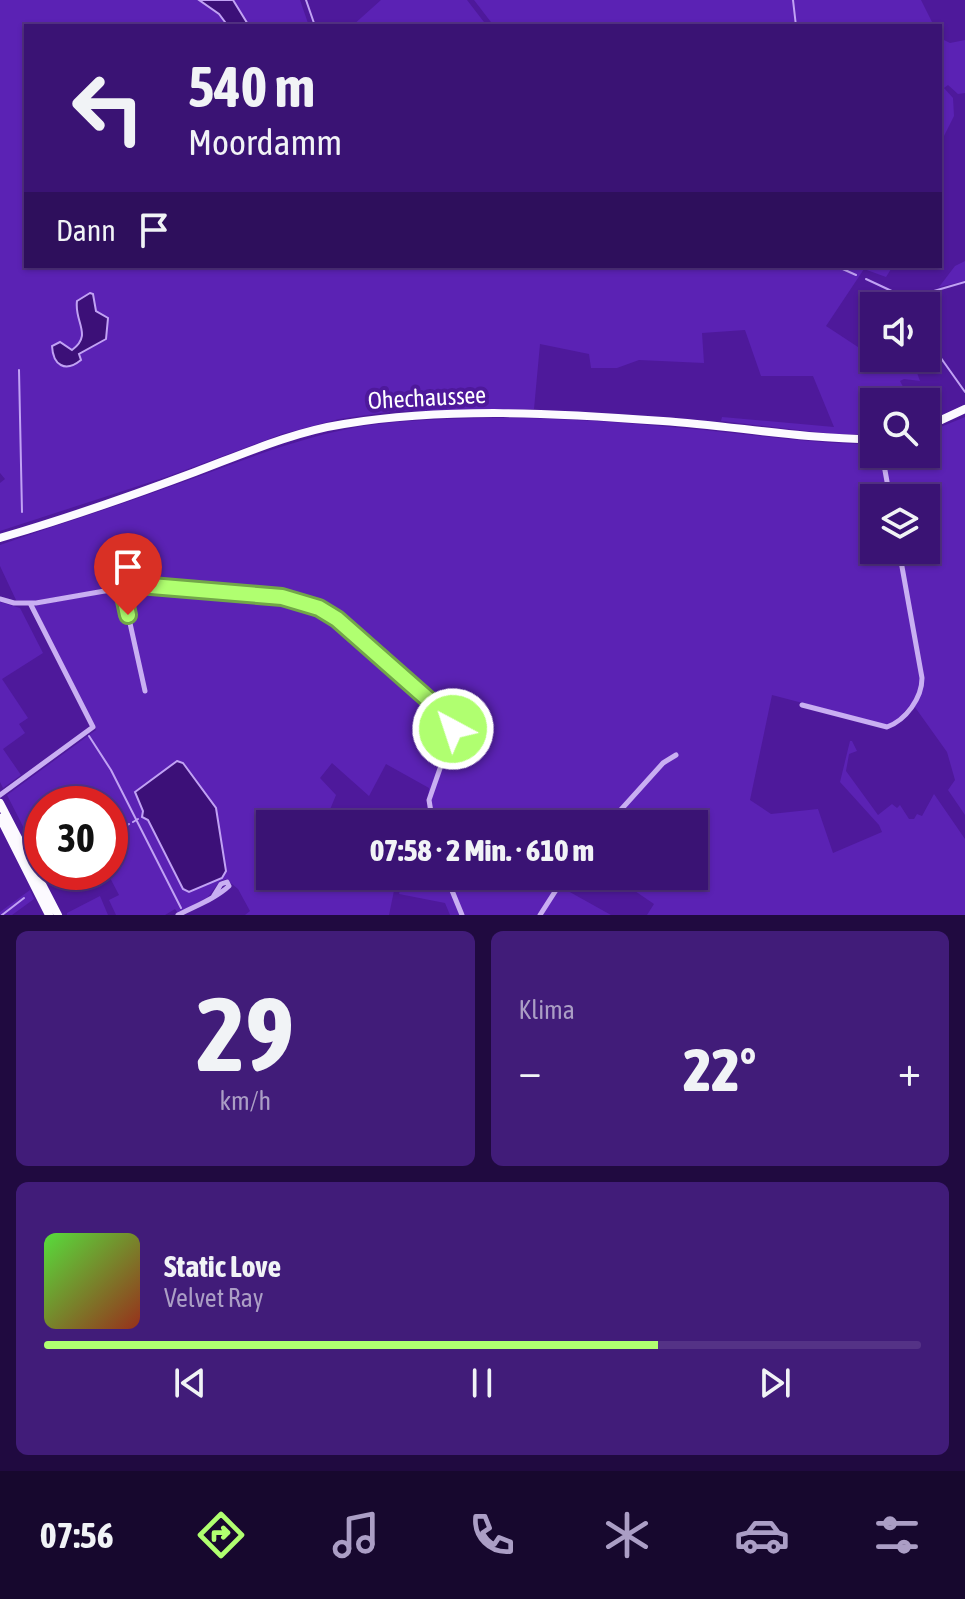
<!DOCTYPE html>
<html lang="de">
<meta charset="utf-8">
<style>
body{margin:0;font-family:"Asap Condensed",sans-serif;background:#411c79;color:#f1f3f6;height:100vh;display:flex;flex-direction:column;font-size:30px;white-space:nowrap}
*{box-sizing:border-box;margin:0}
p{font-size:26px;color:#ab9ec5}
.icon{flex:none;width:44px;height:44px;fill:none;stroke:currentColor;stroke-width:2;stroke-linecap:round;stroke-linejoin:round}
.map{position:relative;height:915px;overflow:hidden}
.side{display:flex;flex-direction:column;gap:16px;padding:16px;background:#200a40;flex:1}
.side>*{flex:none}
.guide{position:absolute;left:24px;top:24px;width:918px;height:244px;border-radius:0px;box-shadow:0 2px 6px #0004,0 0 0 2px #543286;background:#3a1374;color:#f1f3f6;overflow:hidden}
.buttons{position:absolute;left:860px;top:292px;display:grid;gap:16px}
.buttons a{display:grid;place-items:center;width:80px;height:80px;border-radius:0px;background:#3a1374;box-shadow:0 2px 6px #0004,0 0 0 2px #543286;font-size:40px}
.speed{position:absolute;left:24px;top:786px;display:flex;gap:16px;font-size:40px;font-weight:700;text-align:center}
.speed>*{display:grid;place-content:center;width:104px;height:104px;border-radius:50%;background:#3a1374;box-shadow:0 2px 6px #0004,0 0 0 2px #543286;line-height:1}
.speed .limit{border:12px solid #d22;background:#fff;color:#111}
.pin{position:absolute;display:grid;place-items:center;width:68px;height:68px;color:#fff;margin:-82px -34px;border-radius:50% 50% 50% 0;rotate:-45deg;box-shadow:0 0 8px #0007}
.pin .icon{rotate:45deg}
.me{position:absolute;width:88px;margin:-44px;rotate:320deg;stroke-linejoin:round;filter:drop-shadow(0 0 6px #0008)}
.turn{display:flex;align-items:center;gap:28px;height:168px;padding:0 32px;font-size:36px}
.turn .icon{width:104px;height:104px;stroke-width:2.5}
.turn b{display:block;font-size:56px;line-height:68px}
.then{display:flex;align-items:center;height:76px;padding:0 32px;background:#0003;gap:16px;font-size:30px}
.big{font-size:60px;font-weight:800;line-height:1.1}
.side .tile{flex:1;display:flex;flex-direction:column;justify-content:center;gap:12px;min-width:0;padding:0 28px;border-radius:12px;background:#411c79}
.side .dial{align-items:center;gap:0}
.dial b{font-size:104px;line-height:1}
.song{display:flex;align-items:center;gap:24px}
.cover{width:96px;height:96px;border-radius:12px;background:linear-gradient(135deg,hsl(110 70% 55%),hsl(10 70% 35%))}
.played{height:8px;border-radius:4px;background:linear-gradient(90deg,#b0ff70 70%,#543286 70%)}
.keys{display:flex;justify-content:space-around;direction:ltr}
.heat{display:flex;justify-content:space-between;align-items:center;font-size:44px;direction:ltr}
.side .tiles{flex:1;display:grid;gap:16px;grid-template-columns:1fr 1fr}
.tile:last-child{grid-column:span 2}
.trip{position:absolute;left:256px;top:810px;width:452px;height:80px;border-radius:0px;background:#3a1374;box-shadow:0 2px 6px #0004,0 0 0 2px #543286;font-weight:800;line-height:80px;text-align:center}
.tab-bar{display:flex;height:128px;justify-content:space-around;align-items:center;background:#17082e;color:#ab9ec5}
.tab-bar .icon{width:56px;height:56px}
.tab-bar .current{color:#b0ff70}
.tab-bar b{font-size:36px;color:#f1f3f6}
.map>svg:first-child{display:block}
</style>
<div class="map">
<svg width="965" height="915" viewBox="0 0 965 915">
<rect width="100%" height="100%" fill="#4e199b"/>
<path fill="#5b22b4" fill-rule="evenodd" d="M0,0h300l9,26h-283v240h612l11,3 26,-3h218l-7,11 -22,-8 -38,57 35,23 15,18 24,-4 16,7 4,11 -16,-2 -4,2 11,21h-37v32h-41l-112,-13 1,-4 112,10 -21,-51h-52l-16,-46 -43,3 2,30 -65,-3 -22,8h-26l-2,-14 -49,-10 -6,65 -138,2 -57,8 -57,15 -113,42 -169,55v-48l5,-4 -5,-6z
M381,0h86l20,26h-135z
M474,0h447l13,26h-440z
M940,38l10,5 15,-3v53l-7,1 -10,-9 -4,3 9,10 1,18 -14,28z
M965,261v20l-26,6 16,-21z
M965,417v398l-17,-25 7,-10 -8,-28 -35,-49 -15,17 -10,5 -115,-30 -22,105 21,14 47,-5 15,44 49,-21 -3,-7 -39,-43 10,-41h2l5,10 -8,3 -3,17 32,44 14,-11 5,4 3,-3 9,14h5l3,-5 5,2 12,-22 31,45v76h-318l7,-11 -41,-28h81v-52h-272l5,-12 2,-24 -43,-24 -17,32 -37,-33 -12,15 16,17 -7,17 26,12h-85v52h127l-8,39h-144l5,-4 -12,-22 -12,-10 -6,2 -12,16 -30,16 -3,-4 -10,6h-49l-7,-15 10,-5 -12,-23h3v-68h-68v36l-9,6 -26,-51 89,-65 -62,-124 91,-17 22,-1 149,14 20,9 15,9 117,103 4,-9 -111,-97c-17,-11 -33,-18 -53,-22l-143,-12 -113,18 -16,-1 -16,-34v-21c57,-20 115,-38 172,-59 74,-26 145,-58 225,-64 94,-8 191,-3 284,6 65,5 128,16 193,16v10h52v-21zM874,498h52v52h-52zM179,761l37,47 8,68 -35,16 -6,-3 -35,-69 -6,-4 1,-6z
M0,602l20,6 23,45 -41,26 26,39 -9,6 6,9 -22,16 18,26 -18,13 -3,-6z
M403,876h162l-6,10 52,29h-161l-5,-12 -46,-9z
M30,890l4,9 -22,16h-12v-3z
M100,896l8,19h-41v-2z"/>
<path fill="#3c1078" stroke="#c1a2f4" stroke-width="2" d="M199,0h34l16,26h-21l-9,-12z
M90,293l3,1 3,17 12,7 -2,21 -27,15 2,6c-16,13 -28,5 -29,-14l8,-4 12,8c21,-15 2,-28 5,-49z
M177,761l6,2 33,45 10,63 -4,7 -33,14 -6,-3 -35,-69 -6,-3 1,-6 -8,-19z"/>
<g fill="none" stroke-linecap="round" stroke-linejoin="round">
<path stroke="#c1a2f4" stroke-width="2" d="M306,0l9,26
M793,0l3,26
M836,266l20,9
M866,279l30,14 9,13
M903,303l24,-10 38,-11
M926,337l39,55
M19,370l3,142
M89,736l22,34 70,138
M133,822l5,-3
M110,838l19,-14
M2,915l22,-17"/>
<path stroke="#c9aff2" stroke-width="5" d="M882,454l8,44
M122,587l23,104
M0,599l14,4h22l103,-18 157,15 23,8 18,11 114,101v17l-22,63 4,24
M802,705l85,22c19,-7 35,-29 35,-49l-23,-128
M0,795l93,-68 -63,-124
M608,824l55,-61 13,-8
M446,876l16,39
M178,915c17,-9 37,-16 51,-29l-2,-4 -6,2 -8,13
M540,915l25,-39"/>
<path stroke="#fcfaff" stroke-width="8" d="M926,427l39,-18
M0,538c65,-19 131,-42 195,-66 48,-18 97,-40 149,-48 104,-17 214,-11 319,-3 71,5 140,18 211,18
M0,803l58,112
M0,818l49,97"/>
</g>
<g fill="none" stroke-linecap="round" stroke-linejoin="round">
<g stroke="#72a649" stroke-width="20">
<path id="route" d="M128,615l-6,-28 17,-2 143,12 37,11 18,11 110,97 4,4 2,9"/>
</g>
<use href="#route" stroke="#b0ff70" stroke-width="14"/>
</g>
<g text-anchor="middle" stroke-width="8" stroke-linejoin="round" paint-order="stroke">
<g font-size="24" fill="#fff" stroke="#4e199b">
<text transform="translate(427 398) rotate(-3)" y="8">Ohechaussee</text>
</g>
</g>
</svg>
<div class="buttons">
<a><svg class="icon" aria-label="sound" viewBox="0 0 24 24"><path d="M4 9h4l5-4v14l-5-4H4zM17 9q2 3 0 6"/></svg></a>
<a><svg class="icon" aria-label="search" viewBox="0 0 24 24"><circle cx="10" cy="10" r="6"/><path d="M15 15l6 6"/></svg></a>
<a><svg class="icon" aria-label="layers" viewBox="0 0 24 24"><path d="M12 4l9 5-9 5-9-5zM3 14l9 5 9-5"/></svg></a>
</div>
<div class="speed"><div class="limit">30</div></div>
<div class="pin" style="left:128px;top:615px;background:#d93025"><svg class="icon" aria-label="arrive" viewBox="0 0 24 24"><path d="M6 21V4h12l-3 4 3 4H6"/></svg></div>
<svg class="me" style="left:453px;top:729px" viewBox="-20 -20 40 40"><circle r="17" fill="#b0ff70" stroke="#fff" stroke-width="3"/><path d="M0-11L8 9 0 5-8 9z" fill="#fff"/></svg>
<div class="trip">07:58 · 2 Min. · 610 m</div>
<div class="guide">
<div class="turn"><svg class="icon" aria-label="left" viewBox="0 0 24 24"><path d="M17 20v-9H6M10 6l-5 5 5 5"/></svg><div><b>540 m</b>Moordamm</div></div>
<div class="then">Dann<svg class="icon" aria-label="arrive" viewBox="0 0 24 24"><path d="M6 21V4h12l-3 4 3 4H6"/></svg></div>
</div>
</div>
<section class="side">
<div class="tiles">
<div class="tile dial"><b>29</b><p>km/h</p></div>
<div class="tile"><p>Klima</p>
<div class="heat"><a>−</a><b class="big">22°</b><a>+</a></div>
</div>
<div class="tile">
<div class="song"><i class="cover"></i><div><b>Static Love</b><p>Velvet Ray</p></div></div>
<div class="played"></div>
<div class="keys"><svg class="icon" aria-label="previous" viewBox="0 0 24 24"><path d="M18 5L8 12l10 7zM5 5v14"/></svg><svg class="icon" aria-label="pause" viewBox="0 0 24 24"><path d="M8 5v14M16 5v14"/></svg><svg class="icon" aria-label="next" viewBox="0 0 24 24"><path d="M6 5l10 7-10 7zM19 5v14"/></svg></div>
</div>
</div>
</section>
<nav class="tab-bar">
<b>07:56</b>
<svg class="icon current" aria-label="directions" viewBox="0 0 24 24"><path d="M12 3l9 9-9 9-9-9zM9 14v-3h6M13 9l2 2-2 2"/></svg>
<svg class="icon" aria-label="music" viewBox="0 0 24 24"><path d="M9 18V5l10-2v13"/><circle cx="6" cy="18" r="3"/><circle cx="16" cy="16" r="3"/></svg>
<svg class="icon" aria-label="phone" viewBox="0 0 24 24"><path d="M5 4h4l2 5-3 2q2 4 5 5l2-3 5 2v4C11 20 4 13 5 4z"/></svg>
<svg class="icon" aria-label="climate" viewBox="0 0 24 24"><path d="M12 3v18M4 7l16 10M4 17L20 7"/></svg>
<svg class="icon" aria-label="car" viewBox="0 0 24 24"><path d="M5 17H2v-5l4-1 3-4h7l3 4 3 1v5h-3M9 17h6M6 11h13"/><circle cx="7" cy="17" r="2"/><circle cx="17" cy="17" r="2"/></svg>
<svg class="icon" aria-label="filters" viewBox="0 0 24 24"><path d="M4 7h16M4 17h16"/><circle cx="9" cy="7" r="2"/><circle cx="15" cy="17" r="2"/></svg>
</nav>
